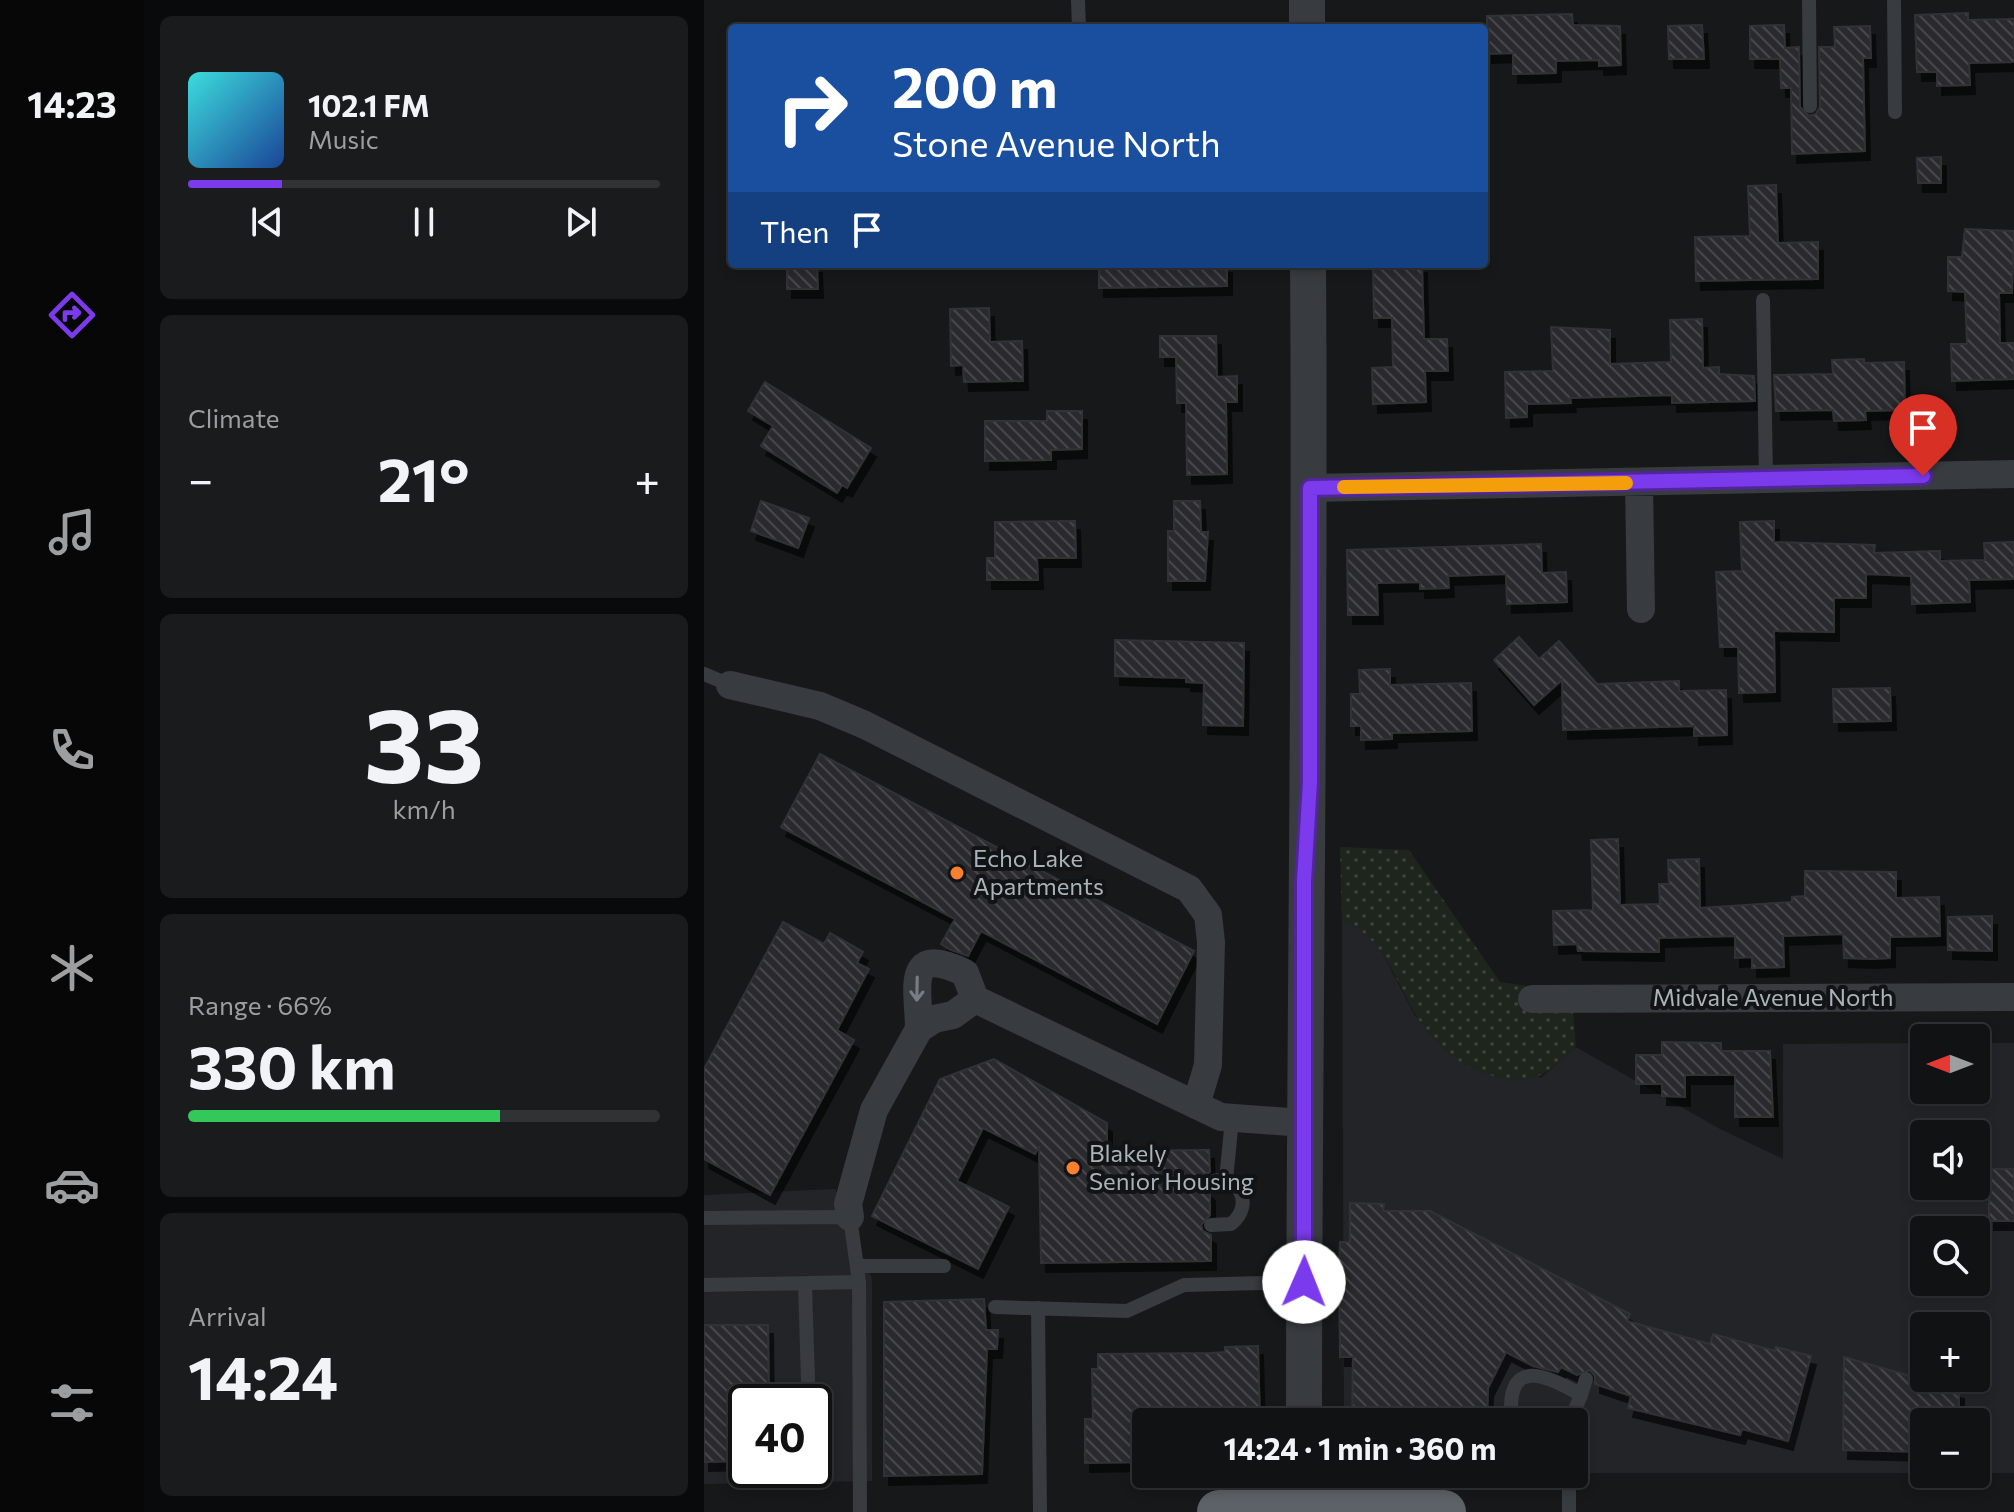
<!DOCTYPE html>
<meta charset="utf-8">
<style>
body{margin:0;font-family:Commissioner,sans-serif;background:#1a1b1d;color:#f1f3f6;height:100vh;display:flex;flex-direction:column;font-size:30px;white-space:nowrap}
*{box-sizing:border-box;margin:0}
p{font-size:26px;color:#9c9ea0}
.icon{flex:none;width:44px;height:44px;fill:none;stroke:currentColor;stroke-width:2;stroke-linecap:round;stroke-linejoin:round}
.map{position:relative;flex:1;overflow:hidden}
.details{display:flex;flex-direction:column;gap:16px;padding:16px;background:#090a0b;width:560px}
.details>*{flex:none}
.hud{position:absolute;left:24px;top:24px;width:760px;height:244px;border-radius:8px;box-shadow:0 4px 12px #0003,0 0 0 2px #303234;background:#1a4fa0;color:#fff;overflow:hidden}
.needle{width:52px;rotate:270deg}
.controls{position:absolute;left:1206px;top:1024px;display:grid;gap:16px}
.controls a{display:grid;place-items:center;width:80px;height:80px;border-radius:8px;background:#111214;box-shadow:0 4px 12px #0003,0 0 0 2px #303234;font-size:40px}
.speed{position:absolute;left:24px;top:1384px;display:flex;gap:16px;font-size:40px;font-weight:700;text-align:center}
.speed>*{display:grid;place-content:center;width:104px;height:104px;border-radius:50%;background:#111214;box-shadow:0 4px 12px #0003,0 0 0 2px #303234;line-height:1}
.speed .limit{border:4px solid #111;border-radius:12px;background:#fff;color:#111}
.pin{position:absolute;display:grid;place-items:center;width:68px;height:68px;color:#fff;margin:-82px -34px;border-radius:50% 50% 50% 0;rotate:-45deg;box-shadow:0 0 8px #0007}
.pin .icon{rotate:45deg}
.me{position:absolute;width:88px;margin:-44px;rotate:1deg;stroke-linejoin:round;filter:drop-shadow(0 0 6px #0008)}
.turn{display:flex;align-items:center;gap:28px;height:168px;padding:0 32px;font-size:36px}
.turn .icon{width:104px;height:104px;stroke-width:2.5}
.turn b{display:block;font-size:56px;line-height:68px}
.then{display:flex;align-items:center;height:76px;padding:0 32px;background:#0003;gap:16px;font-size:30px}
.big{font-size:60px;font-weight:700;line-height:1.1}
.details .tile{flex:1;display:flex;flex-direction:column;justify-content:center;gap:12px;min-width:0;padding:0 28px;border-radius:12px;background:#1a1b1d}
.details .dial{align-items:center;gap:0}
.dial b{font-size:104px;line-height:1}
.song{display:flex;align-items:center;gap:24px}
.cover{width:96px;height:96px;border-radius:12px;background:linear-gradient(135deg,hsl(180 70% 55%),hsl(220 70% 35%))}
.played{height:8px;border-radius:4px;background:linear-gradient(90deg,#7c3aed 20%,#303234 20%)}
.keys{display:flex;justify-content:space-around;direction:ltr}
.heat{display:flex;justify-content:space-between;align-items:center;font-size:44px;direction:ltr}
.charge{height:12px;border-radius:6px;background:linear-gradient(90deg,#34c759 66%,#303234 0)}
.trip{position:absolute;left:428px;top:1408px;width:456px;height:80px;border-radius:8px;background:#111214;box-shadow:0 4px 12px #0003,0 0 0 2px #303234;font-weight:700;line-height:80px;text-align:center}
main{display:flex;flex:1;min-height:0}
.tabs{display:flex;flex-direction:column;width:144px;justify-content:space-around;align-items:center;background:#070708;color:#9c9ea0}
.tabs .icon{width:56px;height:56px}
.tabs .active{color:#7c3aed}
.tabs b{font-size:36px;color:#f1f3f6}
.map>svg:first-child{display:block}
</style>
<main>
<nav class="tabs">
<b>14:23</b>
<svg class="icon active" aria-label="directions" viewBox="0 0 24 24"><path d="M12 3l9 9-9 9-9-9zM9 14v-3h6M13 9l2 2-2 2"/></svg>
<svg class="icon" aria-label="music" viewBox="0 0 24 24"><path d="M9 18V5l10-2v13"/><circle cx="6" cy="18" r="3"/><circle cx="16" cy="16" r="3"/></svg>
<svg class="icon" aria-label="phone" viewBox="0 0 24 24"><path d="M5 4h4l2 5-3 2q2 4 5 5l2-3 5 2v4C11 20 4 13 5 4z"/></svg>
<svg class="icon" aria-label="climate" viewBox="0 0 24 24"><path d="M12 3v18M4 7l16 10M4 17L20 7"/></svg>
<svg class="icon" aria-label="car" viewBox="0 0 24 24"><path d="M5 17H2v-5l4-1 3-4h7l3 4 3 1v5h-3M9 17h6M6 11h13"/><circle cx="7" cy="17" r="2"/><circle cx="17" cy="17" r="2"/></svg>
<svg class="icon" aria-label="filters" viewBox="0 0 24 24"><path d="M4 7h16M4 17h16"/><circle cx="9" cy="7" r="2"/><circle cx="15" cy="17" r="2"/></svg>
</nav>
<section class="details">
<div class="tile">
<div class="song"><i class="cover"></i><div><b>102.1 FM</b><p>Music</p></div></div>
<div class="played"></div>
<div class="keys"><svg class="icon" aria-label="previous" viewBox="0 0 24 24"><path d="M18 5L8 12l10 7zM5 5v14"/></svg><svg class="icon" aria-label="pause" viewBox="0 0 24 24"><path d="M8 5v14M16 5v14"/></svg><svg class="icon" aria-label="next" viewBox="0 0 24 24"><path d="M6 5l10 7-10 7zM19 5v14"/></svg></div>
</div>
<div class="tile"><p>Climate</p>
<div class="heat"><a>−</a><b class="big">21°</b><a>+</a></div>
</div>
<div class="tile dial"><b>33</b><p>km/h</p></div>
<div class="tile"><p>Range · 66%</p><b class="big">330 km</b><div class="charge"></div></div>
<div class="tile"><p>Arrival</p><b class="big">14:24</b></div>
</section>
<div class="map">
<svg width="1310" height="1512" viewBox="0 0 1310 1512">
<defs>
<pattern id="grass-dots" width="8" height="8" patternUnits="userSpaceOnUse" patternTransform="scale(2)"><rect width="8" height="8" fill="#1e251d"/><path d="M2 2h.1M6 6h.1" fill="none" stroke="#3c423c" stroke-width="1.8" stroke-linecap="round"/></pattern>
<pattern id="building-back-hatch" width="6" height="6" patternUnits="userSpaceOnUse" patternTransform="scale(2)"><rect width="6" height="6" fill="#2a2b2e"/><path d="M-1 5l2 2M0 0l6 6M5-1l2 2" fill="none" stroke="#46474a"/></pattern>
<filter id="shadow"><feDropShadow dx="5" dy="9" stdDeviation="0" flood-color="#0009"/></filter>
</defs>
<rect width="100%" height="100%" fill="#17181a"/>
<path fill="#232427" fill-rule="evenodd" d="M638,921l19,6 16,16 38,73 126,62 35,-31 144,82 63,30v-115l141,-1v47h52v-47h38v430h-38v-51h-52v51h-350v-51h-230zM1220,1134h52v52h-52zM1220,1230h52v52h-52zM1220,1326h52v52h-52z
M131,1189l37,90v202l-168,3v-289zM42,1402h68v68h-68z"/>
<path fill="url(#grass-dots)" d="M636,847l69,3 91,132 35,5 38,23 3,37c-31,28 -43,41 -86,28 -96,-29 -81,-132 -148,-154z"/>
<path fill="url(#building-back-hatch)" stroke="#313236" stroke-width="2" filter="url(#shadow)" d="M1264,13v7l46,-1v43l-45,1 1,22 -33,1v-14h-20l-2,-57z
M868,14l1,11 47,1 1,39 -22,1v-6l-43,1v12l-43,1v-21l-26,1v-38z
M998,25l2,34h-35l-1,-33z
M1080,25l1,23 14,-1 1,60 9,9 7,-2 4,-7 -1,-60h16l-1,-20 36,-1 1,32h-8l2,93 -73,3 -1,-66h-10l-1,-29h-30v-33z
M1237,157v26h-23l-1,-25z
M1072,185l2,58 40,-1v37l-122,2 -1,-44 55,-1 -2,-50z
M1261,229l49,2 -2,62h-13l1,50h14v36l-62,2 -1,-37h16l-2,-52 -17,-1v-34h14z
M83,264h30l1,25h-31z
M395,264h128v22l-128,2z
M669,264h49l2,75h23l1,32h-23l1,31 -53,2 -1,-36 21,-1 -1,-49h-18z
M285,308l1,34 32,-1 1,40 -59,1 -1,-17 -12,1 -1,-57z
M998,319l1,49 16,-1v7l35,2 1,25 -83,2v-8l-102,3 1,5 -44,1v13l-21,1 -1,-46 48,-1 -2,-44 59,3v34l61,-2 -1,-42z
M456,336h56l1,41 20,-1v26h-11l1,72 -40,1 -1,-72h-9l-1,-46h-16z
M1160,359v4l40,-1 1,48 -40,1 1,9 -32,1 -1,-11 -57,1 -2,-36 59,-1 -1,-14z
M61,382l106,66 -24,40 -5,-3 -5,8 -76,-47 12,-20 -25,-15z
M343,411h35v38l-31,1v10l-66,1v-40h62z
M57,501l48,17 -11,30 -47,-17z
M470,501h26l1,31h7l-3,49h-37v-50h6z
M371,521l1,37h-39l1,22h-51v-22h8v-36z
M1070,521v21l101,3 -1,8 66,-2v10l45,-1 -1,-17 30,-1v37l-45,1 1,22 -58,2 -1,-28 -45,-2v24h-32v34l-60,-1 1,61 -36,1 -1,-46h-18l-4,-75 26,-1 -2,-49z
M837,544l1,29 24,-1 1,30 -60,2 -1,-30 -58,2 1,12 -29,1v-7l-43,1 1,32h-30l-1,-65z
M815,637l20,22 20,-18 38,43 82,-3v10l47,-1 1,45 -33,1v-10l-131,4 -1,-50 -28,25 -40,-45z
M411,640l129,3 -1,83 -40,-1 1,-42 -18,-1v-4l-71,-2z
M686,669v16l81,-2 1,48 -80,2v6l-31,1v-14h-10v-32h9l-1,-24z
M1186,688l1,33 -57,1 -1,-33z
M116,754l374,197 -37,73 -176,-93 -13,25 -19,-7 -8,-5 14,-25 -174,-92z
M914,839l2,66 40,-1 -1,-20h10l-1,-24 31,-1 1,49 92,-6v-5l13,-1v-25l91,1v26l43,-1 1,39 -50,1v21l-19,1 -27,-1 -1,-24 -60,2 1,31 -32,1v-11l-17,1v-22l-76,2v14l-81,-1 -1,-7 -23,1 -1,-34 40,-1 -2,-70z
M1288,916v35l-44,-1v-33z
M79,922l41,22 6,-11 33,19 -6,11 12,6 -32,61 17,10 -84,155 -66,-36v-90z
M958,1042l59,1v8h49l3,66h-38v-42h-50v22l-23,-1v-12h-26v-29h26z
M290,1059l113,64v28l102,-1 1,22 -7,3 -3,8 10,9v23l-9,10 2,6 8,4v26l-170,2 -2,-117 -4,8 -52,-26 -26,53 52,26 -31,62 -106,-53 68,-137z
M1285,1169h25v52h-25z
M646,1203l34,1 -1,7h47l200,103 -3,7 83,23 3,-10 62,17 1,-4 35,9 -23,85 -46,-12 -2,6 -112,-27 3,-12 -36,-12v-8l-5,-6 -13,5 -16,-8 -3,5 -25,-6 -27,-14 -18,36 -1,34h-135l1,-65h-13l-1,-95 1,-20h10z
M280,1299l2,31h12l-1,19h-10l-5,125 -98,2v-174z
M0,1325h64l1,77h-23v59l-42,1z
M554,1346l2,76h-114v40l-61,1v-44h8l-1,-50h6v-15l113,-1 14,-1v-5z
M1140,1357l115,33v32h-35v30l-81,-2z"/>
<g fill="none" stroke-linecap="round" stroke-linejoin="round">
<path stroke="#383b3f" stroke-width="14" d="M374,0l1,28
M1105,0l1,106
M1190,0l1,112
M1059,300l3,179
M0,674l26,11
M522,1180l6,-61
M506,1182c29,-10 45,23 21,42l-20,1
M0,1218l146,-1 9,65 1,230
M154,1266h86
M101,1284l3,97
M1,1285l154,-3
M291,1307l132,4 57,-26 120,-3
M334,1308l2,204
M877,1395l5,-16
M817,1422l-10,-10c-2,-55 38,-36 70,-17l-11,27
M865,1474v38"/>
<path stroke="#383b3f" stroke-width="28" d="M935,483l2,126
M606,488l704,-14
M26,685l90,21 45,19 324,164 19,26 3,27 -3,123 -12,40
M828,999l482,-2
M215,1029c0,-38 -16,-87 46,-56l10,26 246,118 83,6
M146,1217l-2,-13 26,-94 45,-81 15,-10 19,-4 22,-16"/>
<path stroke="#383b3f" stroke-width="36" d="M603,0v28
M600,1422c0,-386 7,-772 4,-1158
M600,1474v38"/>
<path stroke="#5c6267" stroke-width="44" d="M515,1512h225"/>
</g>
<defs><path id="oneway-shaft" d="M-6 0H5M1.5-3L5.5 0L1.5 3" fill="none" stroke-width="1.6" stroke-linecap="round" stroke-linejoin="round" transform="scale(2)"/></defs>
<use stroke="#767d83" href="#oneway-shaft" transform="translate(213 989) rotate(91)"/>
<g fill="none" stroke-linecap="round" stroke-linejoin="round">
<g stroke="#51269a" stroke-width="20">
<path id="route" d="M600,1282v-401l6,-99v-294l613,-12"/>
</g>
<use href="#route" stroke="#7c3aed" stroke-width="14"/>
<path stroke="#f59e0b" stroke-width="14" d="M640,487l282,-4"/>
</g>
<g fill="#fb802e" stroke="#121315" stroke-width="3">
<circle cx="253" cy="873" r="8"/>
<circle cx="369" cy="1168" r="8"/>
</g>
<g text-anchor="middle" stroke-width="8" stroke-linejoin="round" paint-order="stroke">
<g font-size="24" fill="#a9b3ba" stroke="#121315" text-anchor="start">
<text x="269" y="867">Echo Lake<tspan x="269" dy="28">Apartments</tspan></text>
<text x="385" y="1162">Blakely<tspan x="385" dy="28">Senior Housing</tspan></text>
</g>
<g font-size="24" fill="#a9b3ba" stroke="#121315">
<text x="1069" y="1006">Midvale Avenue North</text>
</g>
</g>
</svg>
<div class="controls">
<a><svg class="needle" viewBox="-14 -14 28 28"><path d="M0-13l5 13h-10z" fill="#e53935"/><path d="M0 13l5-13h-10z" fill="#9c9ea0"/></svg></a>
<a><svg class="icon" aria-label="sound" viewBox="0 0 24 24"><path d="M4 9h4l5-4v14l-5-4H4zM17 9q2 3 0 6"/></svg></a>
<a><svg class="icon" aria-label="search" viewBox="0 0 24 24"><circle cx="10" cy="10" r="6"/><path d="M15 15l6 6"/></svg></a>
<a>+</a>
<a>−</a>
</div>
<div class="speed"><div class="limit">40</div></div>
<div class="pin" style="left:1219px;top:476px;background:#d93025"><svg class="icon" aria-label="arrive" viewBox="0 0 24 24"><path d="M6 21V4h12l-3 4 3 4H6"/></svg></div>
<svg class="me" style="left:600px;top:1282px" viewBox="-20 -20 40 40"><circle r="19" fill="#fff"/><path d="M0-13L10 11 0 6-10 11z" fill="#7c3aed"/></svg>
<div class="trip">14:24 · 1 min · 360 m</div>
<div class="hud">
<div class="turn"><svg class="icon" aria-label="right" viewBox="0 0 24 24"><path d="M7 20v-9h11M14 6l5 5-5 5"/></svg><div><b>200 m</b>Stone Avenue North</div></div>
<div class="then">Then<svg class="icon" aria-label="arrive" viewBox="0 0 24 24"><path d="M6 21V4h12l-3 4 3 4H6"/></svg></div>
</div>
</div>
</main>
